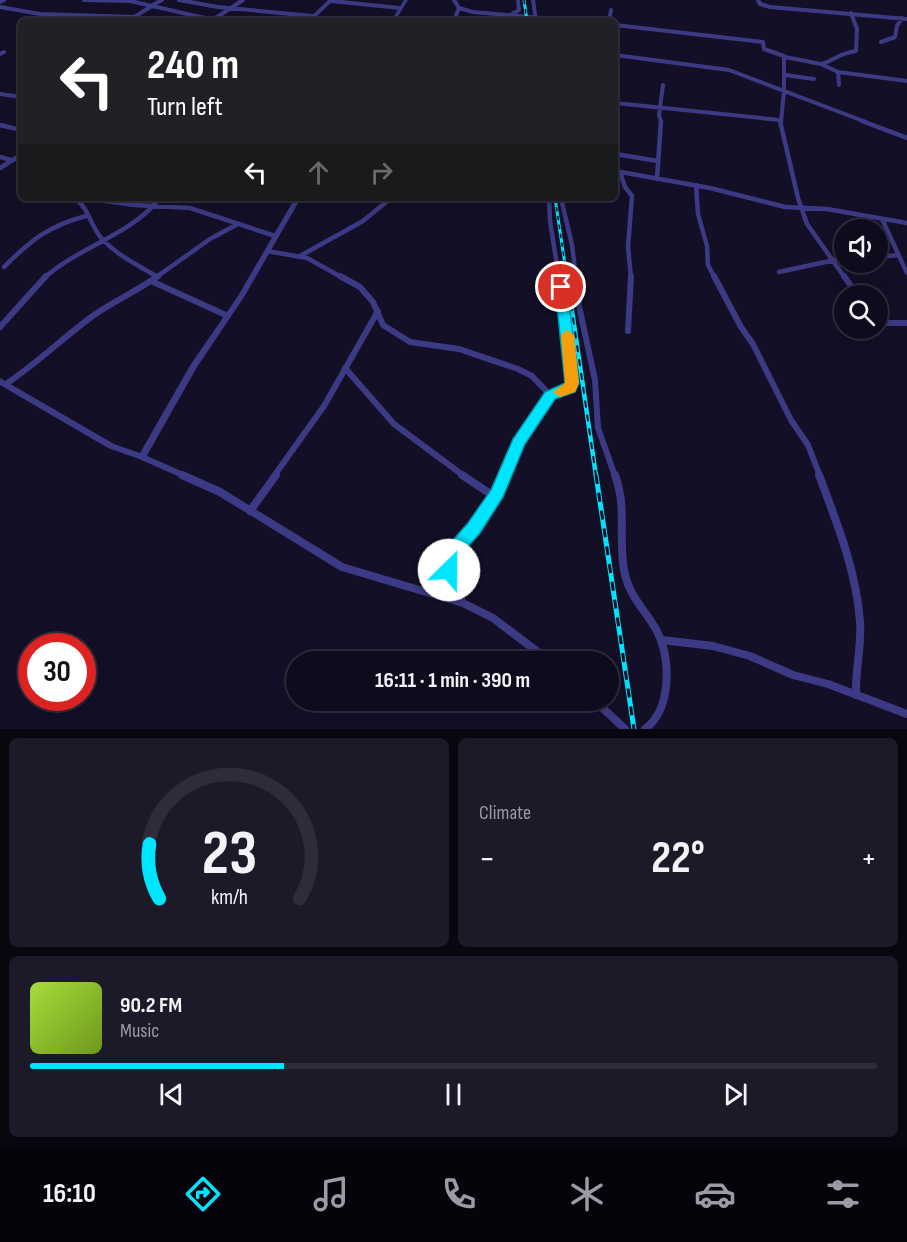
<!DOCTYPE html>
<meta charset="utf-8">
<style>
body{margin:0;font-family:"Sofia Sans Condensed",sans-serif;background:#1c1929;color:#f1f3f6;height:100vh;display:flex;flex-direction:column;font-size:22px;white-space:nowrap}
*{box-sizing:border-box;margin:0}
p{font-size:20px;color:#9b9ba3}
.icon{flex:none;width:33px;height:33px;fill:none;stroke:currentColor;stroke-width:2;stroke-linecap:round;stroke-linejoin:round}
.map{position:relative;height:729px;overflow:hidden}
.side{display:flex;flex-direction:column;gap:9px;padding:9px;background:#08060f;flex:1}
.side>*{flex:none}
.top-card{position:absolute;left:18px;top:18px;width:600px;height:183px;border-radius:9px;box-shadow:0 6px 24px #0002,0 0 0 2px #2e2b3b;background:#202124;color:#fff;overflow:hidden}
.buttons{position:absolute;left:834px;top:219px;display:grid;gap:12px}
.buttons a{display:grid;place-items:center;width:54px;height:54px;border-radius:50%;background:#0e0b1c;box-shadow:0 6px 24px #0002,0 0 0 2px #2e2b3b;font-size:30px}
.speed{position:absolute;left:18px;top:633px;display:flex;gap:12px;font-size:30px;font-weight:700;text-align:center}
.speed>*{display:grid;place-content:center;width:78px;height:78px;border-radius:50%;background:#0e0b1c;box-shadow:0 6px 24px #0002,0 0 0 2px #2e2b3b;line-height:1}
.speed .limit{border:9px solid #d22;background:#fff;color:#111}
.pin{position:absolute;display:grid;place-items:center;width:51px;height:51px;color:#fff;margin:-26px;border:3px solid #fff;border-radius:50%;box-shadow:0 2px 6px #0007}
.me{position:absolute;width:66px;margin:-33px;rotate:23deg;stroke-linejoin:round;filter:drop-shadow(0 0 4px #0008)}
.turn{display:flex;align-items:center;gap:21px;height:126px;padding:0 30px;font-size:27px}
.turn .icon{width:78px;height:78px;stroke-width:2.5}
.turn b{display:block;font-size:42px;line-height:51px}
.lanes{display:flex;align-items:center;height:57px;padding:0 30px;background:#0003;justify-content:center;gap:30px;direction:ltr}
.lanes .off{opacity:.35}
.big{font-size:45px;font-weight:700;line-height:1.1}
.side .widget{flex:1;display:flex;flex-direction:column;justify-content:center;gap:9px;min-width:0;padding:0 21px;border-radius:9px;background:#1c1929}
.side .dial{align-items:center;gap:0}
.dial svg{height:156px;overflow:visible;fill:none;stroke:#2e2b3b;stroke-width:7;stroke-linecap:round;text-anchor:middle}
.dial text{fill:#f1f3f6;stroke:none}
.song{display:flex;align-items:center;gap:18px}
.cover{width:72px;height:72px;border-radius:9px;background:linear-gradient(135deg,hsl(80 70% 55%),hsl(80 70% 35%))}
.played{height:6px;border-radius:3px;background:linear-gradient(90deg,#00e5ff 30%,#2e2b3b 30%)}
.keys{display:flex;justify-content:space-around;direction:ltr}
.heat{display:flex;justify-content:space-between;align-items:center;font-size:33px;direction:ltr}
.side .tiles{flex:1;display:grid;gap:9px;grid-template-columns:1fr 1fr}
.widget:last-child{grid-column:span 2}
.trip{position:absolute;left:286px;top:651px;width:333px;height:60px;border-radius:30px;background:#0e0b1c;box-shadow:0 6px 24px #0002,0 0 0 2px #2e2b3b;font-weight:700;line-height:60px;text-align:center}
.menu{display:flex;height:96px;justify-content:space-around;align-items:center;background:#06040b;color:#9b9ba3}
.menu .icon{width:42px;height:42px}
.menu .on{color:#00e5ff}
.menu b{font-size:27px;color:#f1f3f6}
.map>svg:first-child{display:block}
</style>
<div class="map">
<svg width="907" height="729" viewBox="0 0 907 729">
<rect width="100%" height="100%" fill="#130f26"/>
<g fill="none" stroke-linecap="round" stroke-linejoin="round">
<path stroke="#3d3a85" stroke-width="4" d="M84,0l44,1
M126,0l92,21
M179,0l39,7 95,9
M454,0l5,8 14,4 103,9
M533,0l3,21
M758,0l2,4 10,3 137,12
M331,1l69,7
M0,2l4,-2
M151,6l11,-6
M0,7l40,7 94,3
M459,8l-4,10 5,3
M512,14l7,-4 -1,-10
M311,18l26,3
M131,19l21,-13
M211,21l32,-21
M309,21l22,-21
M609,21l2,-11
M615,25l148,17 1,7 20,7v35l-3,31
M881,42l14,-5 2,-11 5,-8
M0,54l4,-2
M615,55l114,15 137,52
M785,57l36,7 17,8 69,9
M822,64c14,-5 18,-11 34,-13l1,-22 -6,-16
M838,72l1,13
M785,75l29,4
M0,94l21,3
M615,103l165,17
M661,122l-2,-7 4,-30"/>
<path stroke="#3d3a85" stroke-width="4.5" d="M780,121l18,77 9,26 38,54
M862,121l45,17
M0,125l21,5
M615,154l43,7
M0,157l11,3
M0,168l21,-13
M615,171l95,17 75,19 42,2 80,14
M620,172l5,15 7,9 -4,51 3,31
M657,179l4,-58
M696,185l2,29 9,32 1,19 7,13
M74,198c15,9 16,28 28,41 15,16 35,26 54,37
M84,198l50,7 56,3 85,28
M549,198l1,23 9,57
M561,198l11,47 4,33
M882,219l25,54
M267,251l40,7 36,20
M300,256l63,-35 28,-23
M878,257l20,-2
M4,267c27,-27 44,-41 82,-51
M779,272l65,-14
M44,278c36,-32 86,-42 116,-80
M155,278l55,-39 26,-14"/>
<path stroke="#3d3a85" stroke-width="6" d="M340,276l20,11 13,15 10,23 27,17 49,7 59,20 14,7 18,19 -31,48 -14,33
M576,276l3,30 16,74 3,48 17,48
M714,276l27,51 12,17 38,76 17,25 12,31
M844,276l14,20
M151,281l77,35
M878,323h29
M0,327l46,-51
M628,331l3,-55
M345,368l49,56 70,52
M6,384c31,-21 58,-47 88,-69 20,-14 43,-24 64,-39
M550,395l20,-7 3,-11 -14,-101
M142,457l43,19
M274,476l50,-70 54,-95"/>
<path stroke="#3d3a85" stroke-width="8" d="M182,475l38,17 122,75 121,36 30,15 58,44
M462,475l33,22
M615,475c13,36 2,65 10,100 5,22 21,36 32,56 14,28 15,78 -12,98
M819,475c18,48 37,95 41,146 2,24 -5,49 -4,74
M250,511l26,-36
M463,603c-6,-10 -15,-22 -13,-35 2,-16 14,-28 24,-40 13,-16 24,-34 32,-53
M662,640l51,6 37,10 43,19 35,9 79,30
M594,700l31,29"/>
<path fill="#3d3a85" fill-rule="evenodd" d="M404,0h4l-13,21h-4z
M295,198h6l-57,99 -47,70 -52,92 -3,1 -34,-12 -108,-63v-7l114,66 26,9 51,-89 47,-68z"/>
<g stroke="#00e5ff" stroke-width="3">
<path id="rail-far2" d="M524,0l3,21
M555,198l12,80"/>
</g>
<g stroke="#00e5ff" stroke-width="4.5">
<path id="rail-far1" d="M567,276l29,200"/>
</g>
<g stroke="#00e5ff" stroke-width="5">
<path id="rail" d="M596,475l38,254"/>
</g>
<use href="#rail-far2" stroke="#130f26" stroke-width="1.5" stroke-dasharray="4.5" stroke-linecap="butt"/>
<use href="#rail-far1" stroke="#130f26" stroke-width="2" stroke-dasharray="7" stroke-linecap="butt"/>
<use href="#rail" stroke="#130f26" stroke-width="3" stroke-dasharray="9" stroke-linecap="butt"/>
</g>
<path fill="#00e5ff" stroke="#0095a6" stroke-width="1.5" d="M561,283l6,4 12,96 -4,9 -20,7 -30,45 -22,53 -23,36 -14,16 -11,26 -6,3 -6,-3 -3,-5 13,-30 15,-17 23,-33 22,-51 32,-47 20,-9 -10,-96z"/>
<path fill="#f59e0b" d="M567,330l7,5 5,48 -4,9 -15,5 -7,-5 12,-9 -4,-48z"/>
</svg>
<div class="buttons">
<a><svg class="icon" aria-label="sound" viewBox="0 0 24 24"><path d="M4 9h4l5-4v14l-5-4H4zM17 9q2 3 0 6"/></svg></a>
<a><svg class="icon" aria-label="search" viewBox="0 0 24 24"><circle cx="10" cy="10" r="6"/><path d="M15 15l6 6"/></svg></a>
</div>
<div class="speed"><div class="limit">30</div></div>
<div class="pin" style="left:561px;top:287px;background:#d93025"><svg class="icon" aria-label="arrive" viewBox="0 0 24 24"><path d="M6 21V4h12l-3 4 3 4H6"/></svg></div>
<svg class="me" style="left:449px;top:570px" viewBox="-20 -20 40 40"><circle r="19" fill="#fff"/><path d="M0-13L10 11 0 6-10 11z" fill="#00e5ff"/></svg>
<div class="trip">16:11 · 1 min · 390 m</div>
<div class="top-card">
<div class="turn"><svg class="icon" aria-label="left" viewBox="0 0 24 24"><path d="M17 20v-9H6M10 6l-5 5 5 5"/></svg><div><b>240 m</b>Turn left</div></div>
<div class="lanes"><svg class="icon" aria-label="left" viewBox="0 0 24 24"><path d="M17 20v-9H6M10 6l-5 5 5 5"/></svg><svg class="icon off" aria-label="ahead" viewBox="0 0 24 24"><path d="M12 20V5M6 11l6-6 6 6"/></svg><svg class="icon off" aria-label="right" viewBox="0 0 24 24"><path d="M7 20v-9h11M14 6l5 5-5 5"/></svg></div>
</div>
</div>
<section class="side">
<div class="tiles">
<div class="widget dial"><svg viewBox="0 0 100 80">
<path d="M14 69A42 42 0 1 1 86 69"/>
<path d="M14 69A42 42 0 0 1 9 41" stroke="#00e5ff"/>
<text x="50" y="56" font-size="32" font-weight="700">23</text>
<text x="50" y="72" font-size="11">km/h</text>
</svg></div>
<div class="widget"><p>Climate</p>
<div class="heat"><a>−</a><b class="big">22°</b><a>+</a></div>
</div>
<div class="widget">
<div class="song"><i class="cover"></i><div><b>90.2 FM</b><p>Music</p></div></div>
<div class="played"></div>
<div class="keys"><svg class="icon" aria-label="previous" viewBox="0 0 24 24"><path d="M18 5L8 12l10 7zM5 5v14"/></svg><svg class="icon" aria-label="pause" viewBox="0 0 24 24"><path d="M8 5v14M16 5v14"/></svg><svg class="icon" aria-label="next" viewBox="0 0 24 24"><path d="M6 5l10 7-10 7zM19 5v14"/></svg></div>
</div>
</div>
</section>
<nav class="menu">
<b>16:10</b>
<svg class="icon on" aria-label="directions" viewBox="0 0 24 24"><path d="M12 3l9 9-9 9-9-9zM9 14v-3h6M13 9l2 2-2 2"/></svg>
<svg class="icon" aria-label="music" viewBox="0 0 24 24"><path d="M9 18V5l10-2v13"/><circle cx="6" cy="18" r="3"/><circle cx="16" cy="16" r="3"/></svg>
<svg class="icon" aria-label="phone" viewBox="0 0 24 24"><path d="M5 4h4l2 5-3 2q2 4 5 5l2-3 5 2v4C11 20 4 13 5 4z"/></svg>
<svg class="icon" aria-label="climate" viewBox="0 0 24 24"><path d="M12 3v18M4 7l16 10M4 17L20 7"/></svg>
<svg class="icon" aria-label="car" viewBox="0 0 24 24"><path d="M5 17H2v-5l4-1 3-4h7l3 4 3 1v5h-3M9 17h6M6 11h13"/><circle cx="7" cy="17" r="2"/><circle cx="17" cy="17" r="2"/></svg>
<svg class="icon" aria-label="filters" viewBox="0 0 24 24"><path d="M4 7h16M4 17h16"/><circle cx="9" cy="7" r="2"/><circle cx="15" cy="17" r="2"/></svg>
</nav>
